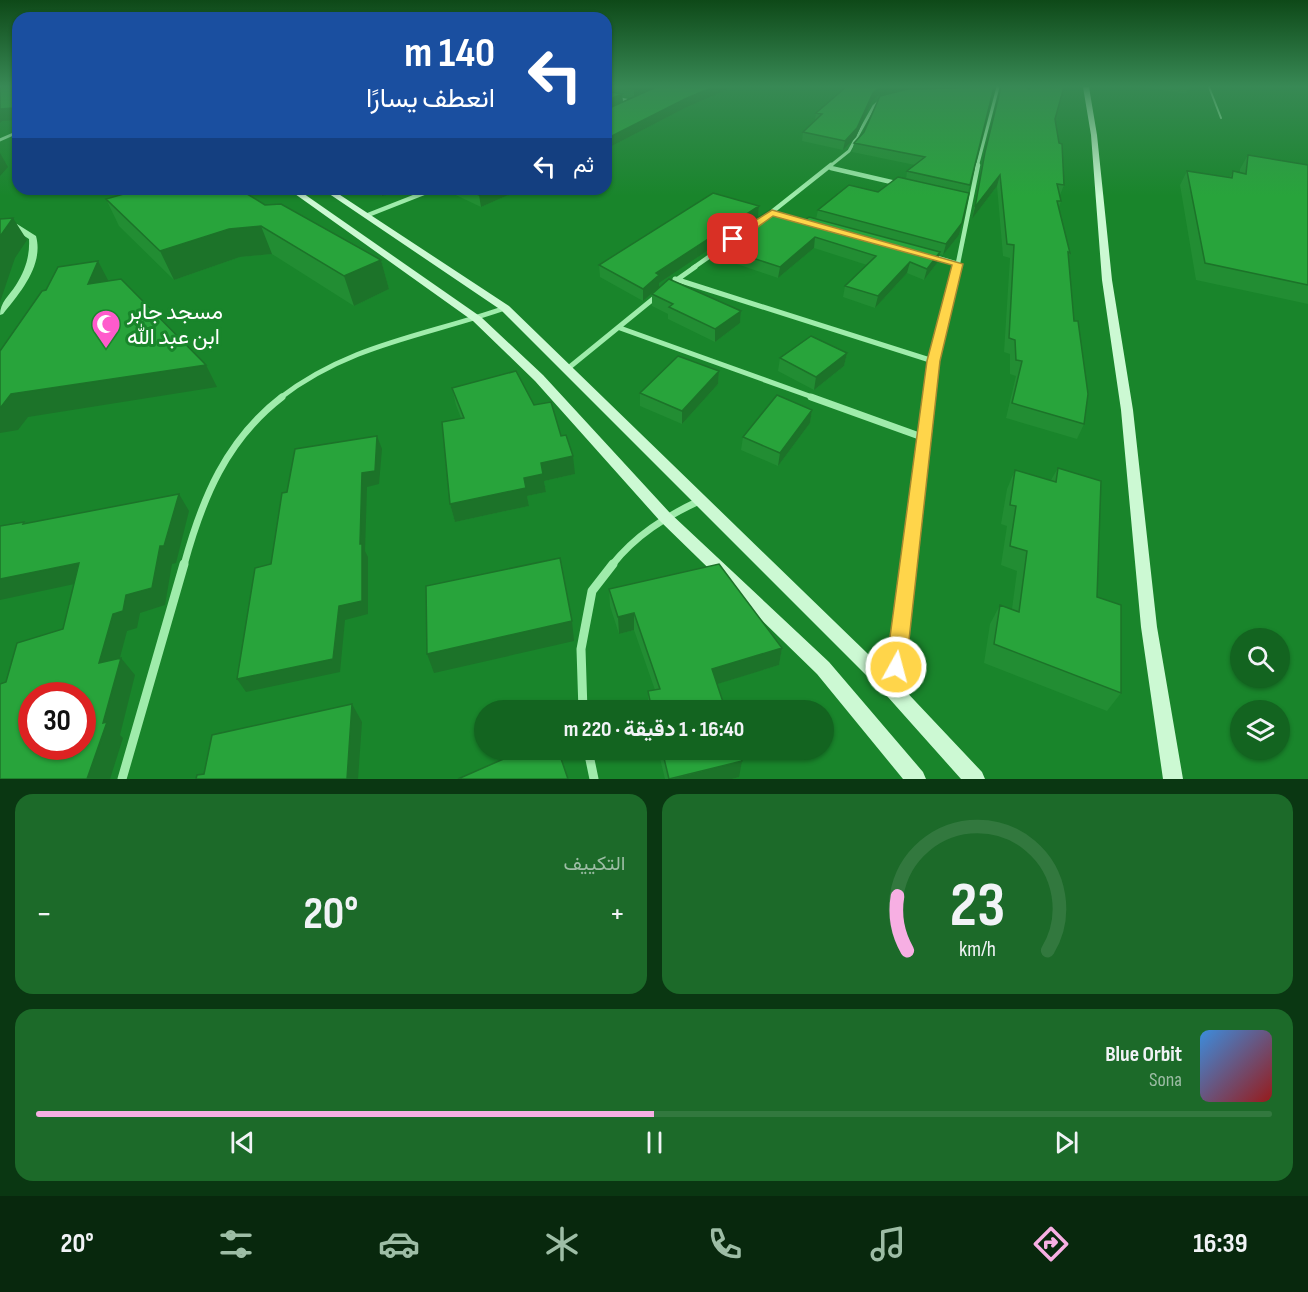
<!DOCTYPE html>
<html lang="ar">
<meta charset="utf-8">
<style>
body{margin:0;font-family:"Sofia Sans Condensed",Vazirmatn,sans-serif;background:#1c6a29;color:#f1f3f6;direction:rtl;height:100vh;display:flex;flex-direction:column;font-size:22px;white-space:nowrap}
*{box-sizing:border-box;margin:0}
p{font-size:20px;color:#9dbda5}
.icon{flex:none;width:33px;height:33px;fill:none;stroke:currentColor;stroke-width:2;stroke-linecap:round;stroke-linejoin:round}
.map{position:relative;height:779px;overflow:hidden;direction:ltr}
.details{display:flex;flex-direction:column;gap:15px;padding:15px;background:#0a3712;flex:1}
.details>*{flex:none}
.top-card{position:absolute;left:12px;top:12px;width:600px;height:183px;border-radius:18px;box-shadow:0 2px 4px #0004;direction:rtl;background:#1a4fa0;color:#fff;overflow:hidden}
.fabs{position:absolute;left:1230px;top:628px;display:grid;gap:12px}
.fabs a{display:grid;place-items:center;width:60px;height:60px;border-radius:50%;background:#136420;box-shadow:0 2px 4px #0004;font-size:30px}
.speed{position:absolute;left:18px;top:682px;display:flex;gap:12px;font-size:30px;font-weight:700;text-align:center}
.speed>*{display:grid;place-content:center;width:78px;height:78px;border-radius:50%;background:#136420;box-shadow:0 2px 4px #0004;line-height:1}
.speed .limit{border:9px solid #d22;background:#fff;color:#111}
.pin{position:absolute;display:grid;place-items:center;width:51px;height:51px;color:#fff;margin:-26px;border-radius:12px;box-shadow:0 3px 9px #0006}
.me{position:absolute;width:66px;margin:-33px;rotate:7deg;stroke-linejoin:round;filter:drop-shadow(0 0 4px #0008)}
.turn{display:flex;align-items:center;gap:21px;height:126px;padding:0 18px;font-size:27px}
.turn .icon{width:78px;height:78px;stroke-width:2.5}
.turn b{display:block;font-size:42px;line-height:51px}
.then{display:flex;align-items:center;height:57px;padding:0 18px;background:#0003;gap:12px;font-size:22px}
.big{font-size:45px;font-weight:700;line-height:1.1}
.details .tile{flex:1;display:flex;flex-direction:column;justify-content:center;gap:9px;min-width:0;padding:0 21px;border-radius:18px;background:#1c6a29}
.details .dial{align-items:center;gap:0}
.dial svg{height:156px;overflow:visible;fill:none;stroke:#32783e;stroke-width:7;stroke-linecap:round;text-anchor:middle}
.dial text{fill:#f1f3f6;stroke:none}
.song{display:flex;align-items:center;gap:18px}
.cover{width:72px;height:72px;border-radius:9px;background:linear-gradient(135deg,hsl(210 70% 55%),hsl(0 70% 35%))}
.played{height:6px;border-radius:3px;background:linear-gradient(90deg,#f7afe3 50%,#32783e 50%)}
.keys{display:flex;justify-content:space-around;direction:ltr}
.heat{display:flex;justify-content:space-between;align-items:center;font-size:33px;direction:ltr}
.details .tiles{flex:1;display:grid;gap:15px;grid-template-columns:1fr 1fr}
.tile:last-child{grid-column:span 2}
.trip{position:absolute;left:474px;top:700px;width:360px;height:60px;border-radius:30px;background:#136420;box-shadow:0 2px 4px #0004;font-weight:700;line-height:60px;text-align:center;direction:rtl}
.tabs{display:flex;height:96px;justify-content:space-around;align-items:center;background:#08280d;color:#9dbda5}
.tabs .icon{width:42px;height:42px}
.tabs .active{color:#f7afe3}
.tabs b{font-size:27px;color:#f1f3f6}
.map>svg:first-child{display:block}
</style>
<div class="map">
<svg width="1308" height="779" viewBox="0 0 1308 779">
<rect width="100%" height="100%" fill="#19852b"/>
<g fill="none" stroke-linecap="round" stroke-linejoin="round">
<path stroke="#9fecab" stroke-width="2" d="M1209,87l12,31"/>
<path stroke="#9fecab" stroke-width="3" d="M606,96l29,6
M0,140l18,-8
M829,167l20,-16 25,-45 10,-9
M977,167l21,-80"/>
<path stroke="#9fecab" stroke-width="4.5" d="M831,168l69,16
M368,215l66,-26
M768,215l63,-50
M931,256l27,8
M693,268l30,-21
M957,268l21,-103"/>
<path stroke="#9fecab" stroke-width="5" d="M675,279l258,82
M668,286l27,-19
M620,328l195,70
M566,370l92,-75
M280,398c70,-54 145,-62 225,-90
M929,398l4,-37 24,-94"/>
<path stroke="#9fecab" stroke-width="7" d="M811,397l111,40
M184,565c18,-66 42,-125 98,-168
M612,565c24,-30 53,-48 87,-64
M908,565l21,-168"/>
<path stroke="#9fecab" stroke-width="9" d="M894,685l15,-121
M583,711l-2,-62 11,-58 21,-27
M588,750l6,29
M122,779l62,-215"/>
<path fill="#9fecab" fill-rule="evenodd" d="M0,221l17,3 19,12c8,29 -16,57 -33,78l-3,1c0,-13 9,-19 16,-30 9,-14 14,-29 13,-46l-17,-11 -12,-3z"/>
<path fill="#ccf9d3" fill-rule="evenodd" d="M1083,87h6l8,48 15,145 21,130 24,217 26,152h-20l-22,-152 -20,-217 -19,-130 -11,-145z
M288,189h9l184,128 62,58 127,138 159,149 94,110 3,7h-23l-86,-105 -157,-153 -125,-140 -62,-60z
M322,189h9l178,117 390,378 83,88 3,7h-24l-74,-83 -386,-386z"/>
</g>
<path fill="#228d33" fill-rule="evenodd" d="M606,87h127l-48,21 -79,41zM622,96l10,2 -9,4z
M846,87h148l-26,106 -9,42 -16,20 -4,-1 -2,9 -13,17 -17,-7 -32,35 -32,-11 2,-11 22,-21 -53,-17 -36,30 -62,-21v-11l88,-25 12,-2 2,-9 60,-18 28,-13 1,-8 8,-6 -63,-13 2,-9 52,-54 -27,6 -7,6 -16,36 -13,13 -41,-9 1,-9 12,-12 1,-7z
M1001,87h63l-9,32 9,66 -4,10 1,6 -2,6 11,46 -2,4 16,167 -7,15 -71,-21 10,-42 -6,-2v-20l-6,-2 6,-94 -7,-2 -6,-70 -25,33 10,-56z
M1143,87h46l-3,7z
M1248,155l60,10v139l-112,-24 -16,-95 7,-14 43,6 3,-6 7,2v-4z
M373,189h36l-27,7z
M443,189h79l-41,18z
M106,199l159,6 116,55 8,29 -35,17 -82,-52 -32,3 -66,23 -55,-54z
M759,206l-1,11 -99,66v4l-16,14 -43,-24 -1,-12z
M652,294l89,17 -1,12 -25,19 -47,-23v-5l-16,-8z
M847,353l-3,13 -30,24 -36,-19 2,-13z
M719,371l-1,13 -36,40 -42,-18v-13z
M452,388l82,17 27,31 14,38 -31,7 2,11 -19,4 2,10 -74,16 -5,-18 11,-86 -5,-13z
M812,410l-2,13 -32,43 -37,-16 2,-13z
M1058,468l39,129 24,96 -14,18 -123,-48 6,-39 10,-19 12,4 5,-38 -16,-6 6,-39 -6,-2 6,-35 8,-19 36,10z
M609,589l173,59 -3,17 -62,19 9,27h-78v-20l7,-1 -21,-60 -15,4 -9,-28z
M658,750h80l1,27 -7,2h-67z"/>
<path fill="#1c7329" d="M638,87h19l-23,11v-9z
M713,87h20l-48,21 -79,41v-10l79,-40z
M880,87h26v2l-27,6 -7,6 -16,36 -13,13 2,-9 28,-48z
M622,94l1,9 -17,8v-10z
M18,103v17l-16,1 -2,2v-14z
M0,153l8,14 -8,9z
M1000,175l-3,11 -25,33 3,-12z
M380,189h29l-27,7z
M494,189h28l-41,18 -2,-12z
M759,206l-1,11 -99,66v4l-16,14v-12l13,-16z
M13,218l14,22 -12,18 -15,44v-66z
M962,223l-3,12 -16,20 3,-11z
M261,226l11,28 -32,3 -66,23 -14,-29 69,-22z
M815,237l-1,11 -36,30 2,-11z
M940,252l-3,11 -13,17 3,-11z
M381,260l8,29 -35,17 -10,-30z
M98,261l11,21 -21,2z
M910,262l-3,11 -32,35 3,-12z
M741,311l-1,12 -25,19v-13z
M847,353l-3,13 -30,24 2,-13z
M206,365l11,22 -189,30 -10,13 -18,3v-26l11,-13z
M719,371l-1,13 -36,40v-13z
M812,410l-2,13 -32,43 2,-13z
M377,436l5,13 -3,35 -12,3 -2,64 3,6v57l-23,6 -5,52 -94,20 -9,-13 102,-73 23,-133z
M573,456l2,18 -31,7 2,11 -19,4 2,10 -74,16 -5,-18 74,-26 17,-15z
M179,494l10,17 -13,52 -4,1 -7,41 -25,8 -3,15 -10,3 -13,49 -15,-17 14,-49 47,-68z
M79,563l14,17 -93,20v-21z
M634,613v17l-15,4 -1,-17z
M572,621l2,20 -140,32 -7,-19z
M782,648l-3,17 -68,21 1,-17z
M121,658l14,17 -15,60 3,3 -13,41h-23z
M352,704l10,18 -4,57h-11z
M742,761l-3,16 -7,2h-60z"/>
<path fill="#28a43b" stroke="#1c7329" stroke-width="1.5" fill-rule="evenodd" d="M0,87h18v16l-5,5 -13,1z
M624,87h14l-4,2z
M656,87h57l-28,12 -79,40v-31l1,1z
M846,87h34l-7,6 -16,35 -12,13 -42,-9 19,-18 -6,-1z
M994,87l-24,98 -63,-14 18,-14 -71,-14 10,-11 16,-36 28,-7z
M1001,87h25l3,2v-2h35l-9,32 4,24 3,1 2,41 -7,-1 4,17h-4l13,52 -2,-1 6,69h4l10,73 -4,30 -72,-21 10,-42 -6,-1 -1,-20 -6,-2 5,-93 -7,-1 -7,-69 -25,32 10,-55z
M606,91l16,3 -16,7z
M1248,155l60,10v120l-103,-22 -18,-92 45,7 1,-7 13,3z
M898,177l71,16 -7,30 -16,21 -128,-34 31,-25 29,7z
M141,189h98l26,16 16,-1 100,56 -37,16 -83,-50 -32,3 -69,22 -54,-52z
M465,189h29l-15,6z
M713,193l46,13 -103,67 3,2 -16,14 -44,-24z
M770,210l34,11 5,-4 131,35 -13,17 -17,-7 -32,34 -33,-10 31,-30 -61,-19 -35,30 -64,-21z
M13,218l-12,17 -1,1v-17z
M98,261l-10,23 33,-5 85,86 -195,29 -10,13h-1v-56l42,-60 4,-1 12,-23z
M669,279l72,32 -26,18 -46,-22 4,-3 -21,-10z
M811,336l36,17 -31,24 -36,-19z
M678,356l41,15 -37,40 -42,-18z
M516,371l18,34 17,-3 10,34 5,-1 7,21 -32,7 2,11 -19,4 2,10 -76,16 -8,-82 22,-4 -12,-30z
M777,395l35,15 -32,43 -37,-16z
M377,436l-2,35 -13,2 -2,71h2v57l-23,5 -6,53 -96,20 18,-111 16,-4 11,-71 5,-1 8,-43z
M1058,468l43,13 -4,116 24,8v88l-127,-49 6,-39 19,7 8,-61 -17,-5 6,-40 -6,-1 5,-35 41,12z
M179,494l-15,52h-4l-8,42 -26,7 -3,16 -10,3 -14,49 22,-5 -18,65 4,-1 -20,57h-87v-95l6,-2 11,-39 46,-14 16,-66 -79,16v-53l24,-4 -1,2zM32,696h50v51h-50z
M560,558l12,63 -145,33 -1,-68z
M719,564l63,84 -70,21 14,42h-74l-4,-20 12,-2 -26,-76 -16,4 -9,-28z
M352,704l-5,75h-151l1,-4 7,-1 8,-39z
M524,750h34l10,29h-110z
M662,750h76l4,11 -73,18z"/>
<linearGradient id="sky" x2="0" y2="1"><stop stop-color="#0e4918"/><stop offset="0.44" stop-color="#388955"/><stop offset="1" stop-color="#388955" stop-opacity="0"/></linearGradient>
<rect width="1308" height="196" fill="url(#sky)"/>
<path fill="#ffd54a" stroke="#a68a30" stroke-width="1.5" d="M772,210l191,54 -23,97 -34,306 -3,7 -7,3 -7,-3 -3,-7 41,-306 25,-96 -179,-49 -36,26h-8v-5z"/>
<defs>
<g id="mosque-pin" transform="scale(1.5)"><path d="M0 17L-7.5 6A9.5 9.5 0 1 1 7.5 6Z" fill="#ff5bcc" stroke="#19852b"/><path d="M3.5-4.9A6 6 0 1 0 3.5 4.9A5 5 0 1 1 3.5-4.9Z" fill="#fff"/></g>
</defs>
<g fill-rule="evenodd">
<use href="#mosque-pin" x="106" y="324"/>
</g>
<g text-anchor="middle" stroke-width="6" stroke-linejoin="round" paint-order="stroke">
<g font-size="22" fill="#fff" stroke="#19852b" text-anchor="start">
<text x="127" y="319">مسجد جابر<tspan x="127" dy="25">ابن عبد الله</tspan></text>
</g>
</g>
</svg>
<div class="fabs">
<a><svg class="icon" aria-label="search" viewBox="0 0 24 24"><circle cx="10" cy="10" r="6"/><path d="M15 15l6 6"/></svg></a>
<a><svg class="icon" aria-label="layers" viewBox="0 0 24 24"><path d="M12 4l9 5-9 5-9-5zM3 14l9 5 9-5"/></svg></a>
</div>
<div class="speed"><div class="limit">30</div></div>
<div class="pin" style="left:733px;top:239px;background:#d93025"><svg class="icon" aria-label="arrive" viewBox="0 0 24 24"><path d="M6 21V4h12l-3 4 3 4H6"/></svg></div>
<svg class="me" style="left:896px;top:667px" viewBox="-20 -20 40 40"><circle r="17" fill="#ffd54a" stroke="#fff" stroke-width="3"/><path d="M0-11L8 9 0 5-8 9z" fill="#fff"/></svg>
<div class="trip">16:40 · 1 دقيقة · 220 m</div>
<div class="top-card">
<div class="turn"><svg class="icon" aria-label="left" viewBox="0 0 24 24"><path d="M17 20v-9H6M10 6l-5 5 5 5"/></svg><div><b>140 m</b>انعطف يسارًا</div></div>
<div class="then">ثم<svg class="icon" aria-label="left" viewBox="0 0 24 24"><path d="M17 20v-9H6M10 6l-5 5 5 5"/></svg></div>
</div>
</div>
<section class="details">
<div class="tiles">
<div class="tile dial"><svg viewBox="0 0 100 80">
<path d="M14 69A42 42 0 1 1 86 69"/>
<path d="M14 69A42 42 0 0 1 9 41" stroke="#f7afe3"/>
<text x="50" y="56" font-size="32" font-weight="700">23</text>
<text x="50" y="72" font-size="11">km/h</text>
</svg></div>
<div class="tile"><p>التكييف</p>
<div class="heat"><a>−</a><b class="big">20°</b><a>+</a></div>
</div>
<div class="tile">
<div class="song"><i class="cover"></i><div><b>Blue Orbit</b><p>Sona</p></div></div>
<div class="played"></div>
<div class="keys"><svg class="icon" aria-label="previous" viewBox="0 0 24 24"><path d="M18 5L8 12l10 7zM5 5v14"/></svg><svg class="icon" aria-label="pause" viewBox="0 0 24 24"><path d="M8 5v14M16 5v14"/></svg><svg class="icon" aria-label="next" viewBox="0 0 24 24"><path d="M6 5l10 7-10 7zM19 5v14"/></svg></div>
</div>
</div>
</section>
<nav class="tabs">
<b>16:39</b>
<svg class="icon active" aria-label="directions" viewBox="0 0 24 24"><path d="M12 3l9 9-9 9-9-9zM9 14v-3h6M13 9l2 2-2 2"/></svg>
<svg class="icon" aria-label="music" viewBox="0 0 24 24"><path d="M9 18V5l10-2v13"/><circle cx="6" cy="18" r="3"/><circle cx="16" cy="16" r="3"/></svg>
<svg class="icon" aria-label="phone" viewBox="0 0 24 24"><path d="M5 4h4l2 5-3 2q2 4 5 5l2-3 5 2v4C11 20 4 13 5 4z"/></svg>
<svg class="icon" aria-label="climate" viewBox="0 0 24 24"><path d="M12 3v18M4 7l16 10M4 17L20 7"/></svg>
<svg class="icon" aria-label="car" viewBox="0 0 24 24"><path d="M5 17H2v-5l4-1 3-4h7l3 4 3 1v5h-3M9 17h6M6 11h13"/><circle cx="7" cy="17" r="2"/><circle cx="17" cy="17" r="2"/></svg>
<svg class="icon" aria-label="filters" viewBox="0 0 24 24"><path d="M4 7h16M4 17h16"/><circle cx="9" cy="7" r="2"/><circle cx="15" cy="17" r="2"/></svg>
<b>20°</b>
</nav>
